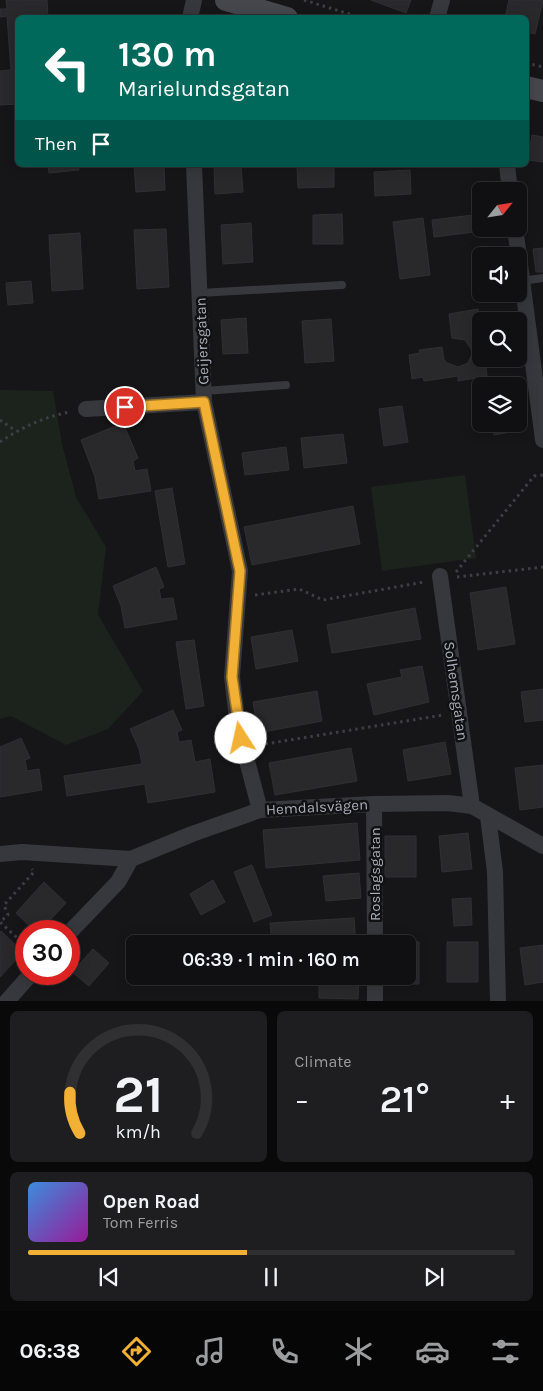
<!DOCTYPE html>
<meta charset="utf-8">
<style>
body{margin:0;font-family:Karla,sans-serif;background:#1e1e20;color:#f1f3f6;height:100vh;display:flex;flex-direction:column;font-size:19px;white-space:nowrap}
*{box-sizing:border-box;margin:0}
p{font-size:16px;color:#9c9d9f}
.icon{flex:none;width:28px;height:28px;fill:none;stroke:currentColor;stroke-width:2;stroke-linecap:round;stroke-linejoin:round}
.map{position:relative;height:1001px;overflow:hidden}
.side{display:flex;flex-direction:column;gap:10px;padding:10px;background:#09090a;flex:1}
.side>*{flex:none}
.guide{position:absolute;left:15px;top:15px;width:514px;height:152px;border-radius:8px;box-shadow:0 2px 12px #0003,0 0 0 1px #303032;background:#00695c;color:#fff;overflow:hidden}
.needle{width:32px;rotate:60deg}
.buttons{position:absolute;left:472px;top:182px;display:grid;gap:10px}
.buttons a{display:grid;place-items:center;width:55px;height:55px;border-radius:8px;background:#101012;box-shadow:0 2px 12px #0003,0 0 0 1px #303032;font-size:25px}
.speed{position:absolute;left:15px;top:920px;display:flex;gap:10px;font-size:25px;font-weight:700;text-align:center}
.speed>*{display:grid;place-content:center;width:65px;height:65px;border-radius:50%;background:#101012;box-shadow:0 2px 12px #0003,0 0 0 1px #303032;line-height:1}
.speed .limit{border:8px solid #d22;background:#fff;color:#111}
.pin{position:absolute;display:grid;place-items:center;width:42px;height:42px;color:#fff;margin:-21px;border:2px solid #fff;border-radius:50%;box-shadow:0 1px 5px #0007}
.me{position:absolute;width:55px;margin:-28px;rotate:350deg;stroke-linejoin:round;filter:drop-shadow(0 0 4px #0008)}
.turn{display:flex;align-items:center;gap:18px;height:105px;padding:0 20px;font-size:22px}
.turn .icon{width:65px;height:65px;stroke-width:2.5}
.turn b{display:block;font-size:35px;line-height:42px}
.then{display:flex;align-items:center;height:48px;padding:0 20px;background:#0003;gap:10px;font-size:19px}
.big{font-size:38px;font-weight:600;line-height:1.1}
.side .widget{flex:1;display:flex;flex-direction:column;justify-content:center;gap:8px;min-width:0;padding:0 18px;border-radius:8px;background:#1e1e20}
.side .dial{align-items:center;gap:0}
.dial svg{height:130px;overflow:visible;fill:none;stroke:#303032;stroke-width:7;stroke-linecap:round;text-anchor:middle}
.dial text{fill:#f1f3f6;stroke:none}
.song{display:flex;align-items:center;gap:15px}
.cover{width:60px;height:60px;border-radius:8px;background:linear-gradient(135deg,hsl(210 70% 55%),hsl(300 70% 35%))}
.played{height:5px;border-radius:2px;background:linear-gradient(90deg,#f2b134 45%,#303032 45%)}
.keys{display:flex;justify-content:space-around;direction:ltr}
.heat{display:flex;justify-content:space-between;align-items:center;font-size:28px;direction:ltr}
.side .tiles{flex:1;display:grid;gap:10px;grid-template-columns:1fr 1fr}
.widget:last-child{grid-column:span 2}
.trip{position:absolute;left:126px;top:935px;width:290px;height:50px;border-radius:8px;background:#101012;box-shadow:0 2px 12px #0003,0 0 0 1px #303032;font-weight:600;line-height:50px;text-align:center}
.menu{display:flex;height:80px;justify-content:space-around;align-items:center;background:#060607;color:#9c9d9f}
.menu .icon{width:35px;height:35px}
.menu .active{color:#f2b134}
.menu b{font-size:22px;color:#f1f3f6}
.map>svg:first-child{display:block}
</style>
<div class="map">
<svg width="543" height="1001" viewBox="0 0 543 1001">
<rect width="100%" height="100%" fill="#161618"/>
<path fill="#1c231d" d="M0,390l53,1 9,53 14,53 30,50 -8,68 45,76 -35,38 -42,16 -55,-29 -11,3z
M465,475l11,83 -94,13 -11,-84z"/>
<path fill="#29292c" stroke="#303034" d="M6,0h41l1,18h-30v86l-18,1v-34l11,-1 -4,-54 -7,1v-8h7z
M371,0h40l-5,13z
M509,0h34l-8,34 -9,-2v-14h-21z
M532,135l11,2v25l-15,-2z
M48,165h30l1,5 -30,3z
M134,165h30l1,25 -29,2z
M214,165h27l2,27 -28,2z
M334,165v22l-36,1 -1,-22z
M410,170l1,24 -36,2 -1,-24z
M342,214l1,30h-30v-29z
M481,214v15l10,1 -57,7 -2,-17z
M423,218l7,57 -30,4 -7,-57z
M251,223l2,39 -30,2 -2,-39z
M166,229l3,58 -32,2 -3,-59z
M80,233l3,56 -31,2 -3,-56z
M543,248v24h-7l-3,-23z
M31,281l2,22 -25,2 -2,-22z
M478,309l1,12h11h-9v38h4l2,17 -29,5v-5l-34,5 -1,-4 -11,2 -3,-24 11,-2 -1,-3 23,-3 2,13 3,3 11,4 10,-4 4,-9 -1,-5 -6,-9 -13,-2 -3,-24z
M246,318l2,35 -25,1 -2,-34z
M331,319l3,42 -29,2 -3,-42z
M402,406l6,36 -24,4 -5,-37z
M123,423l15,35 -5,3 2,10 12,-2 4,22 -52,8 -4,-22 -14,-37z
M492,424h23l1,7 -22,4z
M343,434l4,29 -43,5 -3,-30z
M286,447l3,23 -44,5 -3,-22z
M172,488l13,76 -17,3 -13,-76z
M353,506l7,38 -108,21 -8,-38z
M156,567l8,20 -5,2 2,10 12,-1 4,21 -52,9 -4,-22 -8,-20z
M506,587l9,57 -37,6 -8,-57z
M415,608l6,31 -89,14 -5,-28z
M292,630l6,31 -42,8 -5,-32z
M194,640l10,66 -18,3 -10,-67z
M422,666l7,36 -55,13 -7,-31 35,-7 -2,-7z
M543,689v31l-18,2 -4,-30z
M317,691l5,30 -64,12 -5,-31z
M173,710l9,20 -5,2 2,10 12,-2 4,22 15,-3 5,33 -67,11 -3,-19 -78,12 -3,-20 78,-12 -3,-15 -9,-20z
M21,738l9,20 -5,2 2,11 12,-2 3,21 -42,7v-50z
M445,742l6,32 -43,7 -5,-31z
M351,748l6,33 -82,14 -6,-32z
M543,765v42l-23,3 -5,-42z
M357,823l3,37 -94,8 -3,-38z
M468,833l4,36 -30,3 -3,-36z
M385,836h31v41h-31z
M252,865l20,50 -18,7 -20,-50z
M359,873l2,25 -35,3 -3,-25z
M213,880l12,22 -24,13 -11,-21z
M44,882l22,21 -26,28h-5l-19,-18z
M471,898l1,27 -18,1 -2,-27z
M354,918l2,26h-84l-2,-21z
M1,931l22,21 -23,25v-44z
M387,942h32v42h-32v-8h21v-32z
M447,942h31v40h-31z
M543,945v37l-18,3 -5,-37z
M93,949l16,14 -20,23 -17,-14z
M339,976h20l-1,23 -39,-1v-19l20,1z"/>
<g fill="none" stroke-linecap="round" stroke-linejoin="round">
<path stroke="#3d3f44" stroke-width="3" stroke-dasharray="2.5 4" stroke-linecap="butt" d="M304,0l58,18
M526,63l17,4
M0,420l16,11
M0,442c22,-15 44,-25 70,-30
M456,572l78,-96 9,-1
M457,577l86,-10
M255,595l44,-6 24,11 101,-18
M259,745l184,-30
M26,946l-26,-24 8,-7 -4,-10 30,-33 -2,-3"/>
<path stroke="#37383d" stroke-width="8" d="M522,281l21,-3
M200,293l142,-8
M204,391l82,-6"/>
<path stroke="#37383d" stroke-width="16" d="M190,18l4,-18
M437,18l5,-18
M194,165l10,237 36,169 -8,106 6,50 22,83
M507,165l3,26
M515,229l4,27
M519,257l24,183
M86,409l118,-7
M440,576l32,230
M374,804l1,140
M488,816l7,56 3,129
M0,854l22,-2 109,7 61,-25 68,-24 114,-6 74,-1 24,3 71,40
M69,933l49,-51 13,-23
M375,976v25
M7,1001l24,-27"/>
<path stroke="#45474d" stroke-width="22" d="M226,0l61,18
M526,87l17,4"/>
</g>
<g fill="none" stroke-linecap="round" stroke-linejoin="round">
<g stroke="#9d7322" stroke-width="12">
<path id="route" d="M125,407l79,-5 36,169 -8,106 9,61"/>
</g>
<use href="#route" stroke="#f2b134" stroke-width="9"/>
</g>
<g text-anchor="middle" stroke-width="5" stroke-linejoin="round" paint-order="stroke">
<g font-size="15" fill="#a8adb8" stroke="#111113">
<text transform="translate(202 341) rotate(-92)" y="5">Geijersgatan</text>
<text transform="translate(456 691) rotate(82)" y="5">Solhemsgatan</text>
<text transform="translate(317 807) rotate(-3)" y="5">Hemdalsvägen</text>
<text transform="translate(375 874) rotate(-90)" y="5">Roslagsgatan</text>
</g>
</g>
</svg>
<div class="buttons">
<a><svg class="needle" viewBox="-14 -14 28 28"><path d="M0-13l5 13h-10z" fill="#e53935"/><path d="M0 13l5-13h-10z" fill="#9c9d9f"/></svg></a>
<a><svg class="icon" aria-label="sound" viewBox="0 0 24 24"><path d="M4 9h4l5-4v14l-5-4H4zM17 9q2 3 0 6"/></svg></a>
<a><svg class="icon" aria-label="search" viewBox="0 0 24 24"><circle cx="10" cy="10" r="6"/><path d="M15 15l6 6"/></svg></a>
<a><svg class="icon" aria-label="layers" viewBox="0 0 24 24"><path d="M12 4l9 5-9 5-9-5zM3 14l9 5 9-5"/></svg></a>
</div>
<div class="speed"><div class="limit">30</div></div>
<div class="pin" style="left:125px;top:407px;background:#d93025"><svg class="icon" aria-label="arrive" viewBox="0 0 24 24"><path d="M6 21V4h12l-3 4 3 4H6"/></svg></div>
<svg class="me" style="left:241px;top:738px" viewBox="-20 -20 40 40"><circle r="19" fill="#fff"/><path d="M0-13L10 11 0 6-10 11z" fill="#f2b134"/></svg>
<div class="trip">06:39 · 1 min · 160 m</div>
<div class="guide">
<div class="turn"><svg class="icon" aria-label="left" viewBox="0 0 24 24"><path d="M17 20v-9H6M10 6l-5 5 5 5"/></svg><div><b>130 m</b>Marielundsgatan</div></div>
<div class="then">Then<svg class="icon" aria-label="arrive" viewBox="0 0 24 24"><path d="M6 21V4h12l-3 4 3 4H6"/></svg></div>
</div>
</div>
<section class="side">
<div class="tiles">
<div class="widget dial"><svg viewBox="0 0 100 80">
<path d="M14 69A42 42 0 1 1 86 69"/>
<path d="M14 69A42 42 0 0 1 8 44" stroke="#f2b134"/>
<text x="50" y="56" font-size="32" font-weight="700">21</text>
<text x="50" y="72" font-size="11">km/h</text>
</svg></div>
<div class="widget"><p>Climate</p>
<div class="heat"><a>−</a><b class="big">21°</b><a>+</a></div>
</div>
<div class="widget">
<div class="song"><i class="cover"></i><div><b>Open Road</b><p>Tom Ferris</p></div></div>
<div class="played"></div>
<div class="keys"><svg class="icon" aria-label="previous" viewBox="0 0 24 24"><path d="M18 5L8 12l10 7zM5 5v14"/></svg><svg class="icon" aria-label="pause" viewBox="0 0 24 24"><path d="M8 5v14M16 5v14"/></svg><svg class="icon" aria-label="next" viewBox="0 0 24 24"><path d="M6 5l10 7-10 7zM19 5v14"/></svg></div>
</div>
</div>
</section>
<nav class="menu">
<b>06:38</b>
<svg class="icon active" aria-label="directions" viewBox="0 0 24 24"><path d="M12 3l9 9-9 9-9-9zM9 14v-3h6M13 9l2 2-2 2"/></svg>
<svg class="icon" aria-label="music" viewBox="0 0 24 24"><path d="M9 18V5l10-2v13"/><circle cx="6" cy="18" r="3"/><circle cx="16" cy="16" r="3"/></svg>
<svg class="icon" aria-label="phone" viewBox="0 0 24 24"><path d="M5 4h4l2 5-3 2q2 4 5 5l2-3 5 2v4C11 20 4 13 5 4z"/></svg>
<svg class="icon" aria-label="climate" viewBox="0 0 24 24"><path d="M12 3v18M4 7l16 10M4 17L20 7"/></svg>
<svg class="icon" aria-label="car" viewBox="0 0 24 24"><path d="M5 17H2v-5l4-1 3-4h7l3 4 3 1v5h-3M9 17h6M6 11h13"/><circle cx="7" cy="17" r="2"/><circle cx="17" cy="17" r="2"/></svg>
<svg class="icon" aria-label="filters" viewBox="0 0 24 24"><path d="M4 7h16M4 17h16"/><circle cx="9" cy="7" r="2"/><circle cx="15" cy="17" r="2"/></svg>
</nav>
